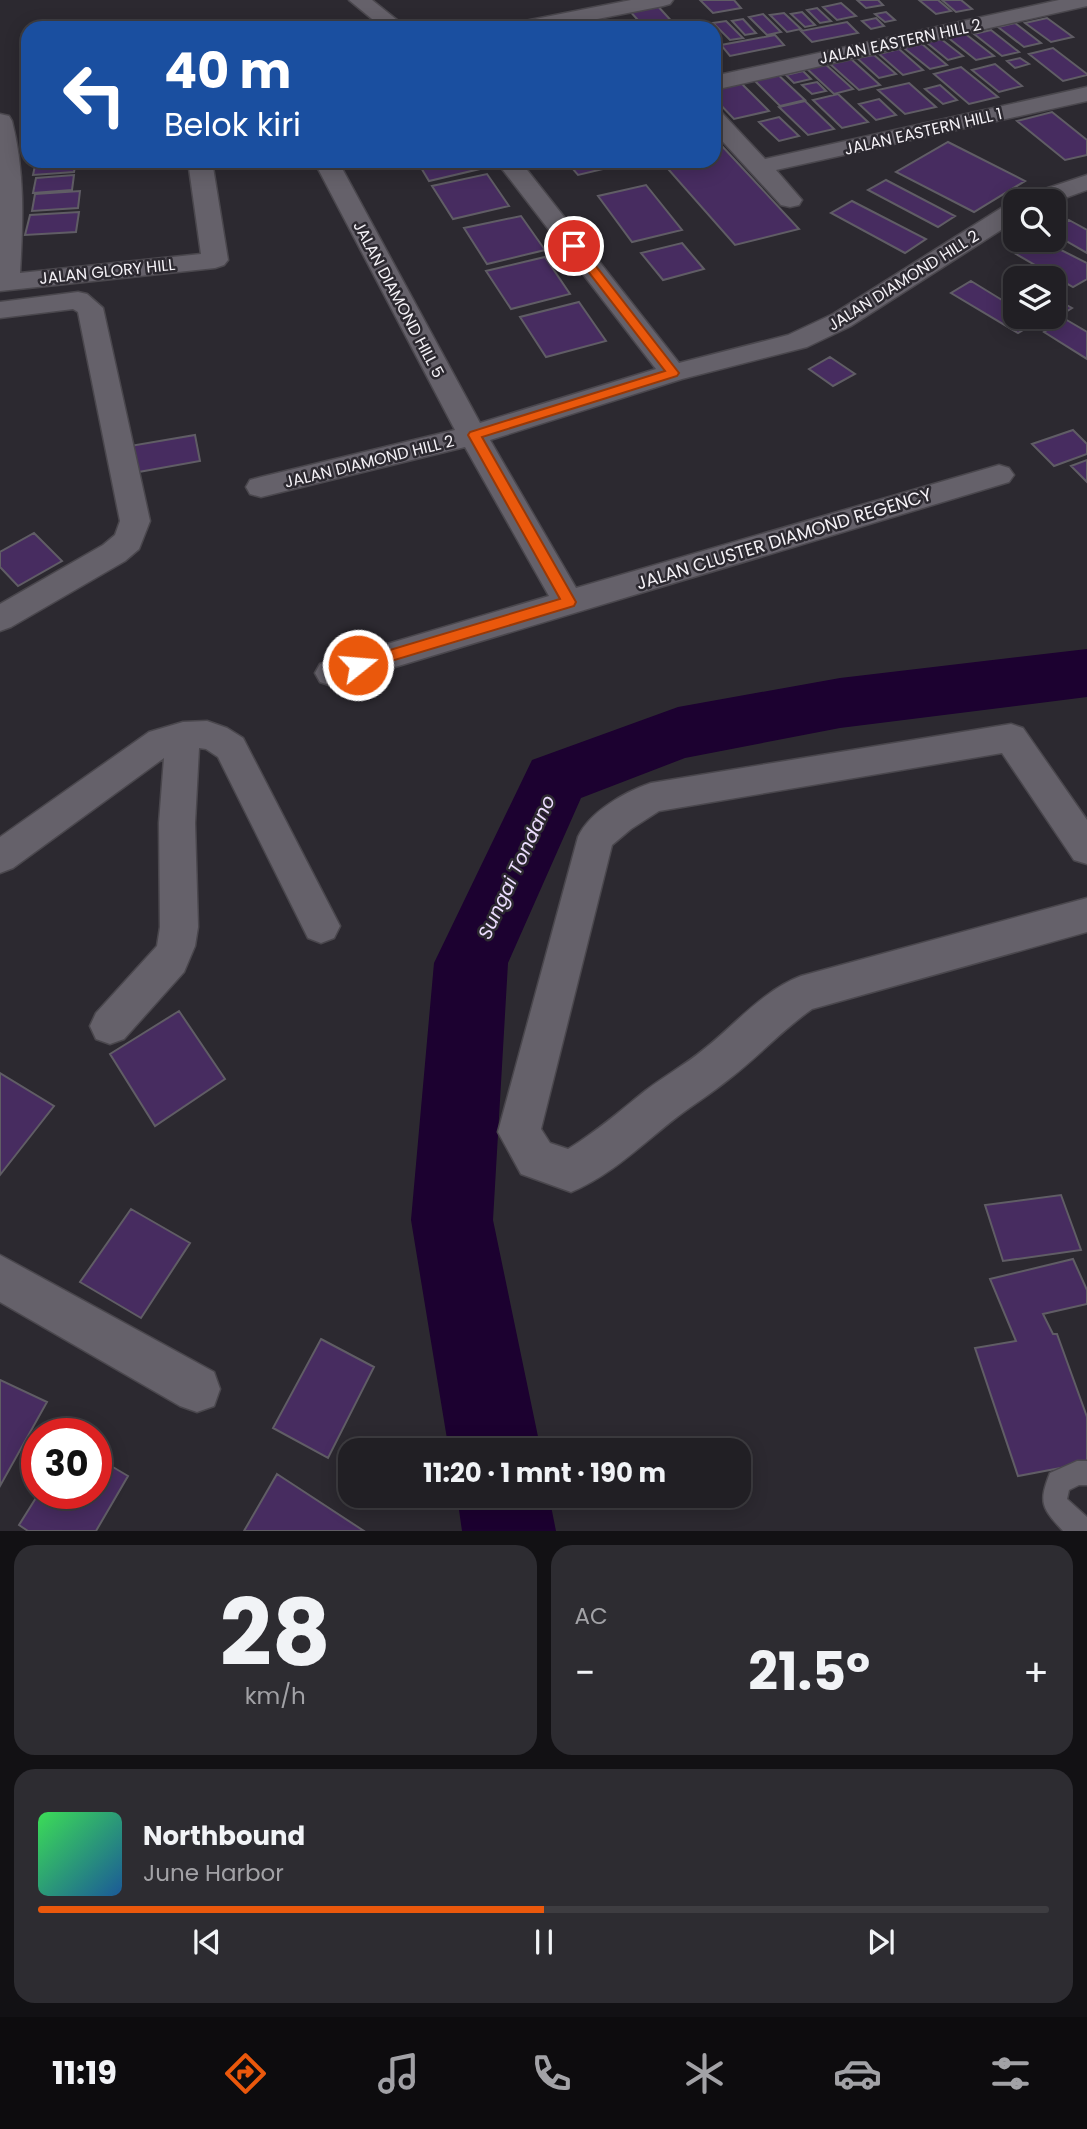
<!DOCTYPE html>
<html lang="id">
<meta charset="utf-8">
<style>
body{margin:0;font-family:Poppins,sans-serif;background:#2d2c31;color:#f1f3f6;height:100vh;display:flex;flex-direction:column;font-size:26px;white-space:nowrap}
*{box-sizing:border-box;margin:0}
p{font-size:23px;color:#a2a2a6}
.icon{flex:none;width:38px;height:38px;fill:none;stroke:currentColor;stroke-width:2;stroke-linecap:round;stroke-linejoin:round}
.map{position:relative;height:1531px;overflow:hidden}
.drawer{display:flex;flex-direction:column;gap:14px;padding:14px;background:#121114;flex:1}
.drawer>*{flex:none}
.hud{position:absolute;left:21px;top:21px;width:700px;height:147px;border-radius:21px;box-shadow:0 4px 18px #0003,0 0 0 2px #3e3d41;background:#1a4fa0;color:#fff;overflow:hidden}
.buttons{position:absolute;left:1003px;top:189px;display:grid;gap:14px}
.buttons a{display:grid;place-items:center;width:63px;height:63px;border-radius:14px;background:#211f24;box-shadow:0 4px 18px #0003,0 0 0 2px #3e3d41;font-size:35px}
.speed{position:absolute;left:21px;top:1418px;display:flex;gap:14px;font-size:35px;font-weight:700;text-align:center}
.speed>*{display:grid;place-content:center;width:91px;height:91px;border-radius:50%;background:#211f24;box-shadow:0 4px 18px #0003,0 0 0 2px #3e3d41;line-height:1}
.speed .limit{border:10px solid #d22;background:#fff;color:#111}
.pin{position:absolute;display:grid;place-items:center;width:60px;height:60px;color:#fff;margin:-30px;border:4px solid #fff;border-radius:50%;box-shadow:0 2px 7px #0007}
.me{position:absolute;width:77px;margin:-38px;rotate:73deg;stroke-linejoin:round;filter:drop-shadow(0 0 5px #0008)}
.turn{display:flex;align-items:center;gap:24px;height:147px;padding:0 28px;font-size:32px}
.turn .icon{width:91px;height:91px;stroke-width:2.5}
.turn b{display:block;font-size:49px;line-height:60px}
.big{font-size:52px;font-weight:700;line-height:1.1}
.drawer .card{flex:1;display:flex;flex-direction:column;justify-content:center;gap:10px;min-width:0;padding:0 24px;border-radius:21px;background:#2d2c31}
.drawer .dial{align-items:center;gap:0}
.dial b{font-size:91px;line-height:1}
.song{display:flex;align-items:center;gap:21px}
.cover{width:84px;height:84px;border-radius:10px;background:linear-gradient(135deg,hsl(130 70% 55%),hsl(210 70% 35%))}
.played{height:7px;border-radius:4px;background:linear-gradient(90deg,#ea580c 50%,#3e3d41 50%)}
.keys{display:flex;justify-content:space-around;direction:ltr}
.heat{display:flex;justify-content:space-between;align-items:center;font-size:38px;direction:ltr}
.drawer .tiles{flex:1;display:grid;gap:14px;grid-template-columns:1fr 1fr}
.card:last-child{grid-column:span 2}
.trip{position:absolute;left:338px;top:1438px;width:413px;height:70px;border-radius:21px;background:#211f24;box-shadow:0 4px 18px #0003,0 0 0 2px #3e3d41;font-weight:700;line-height:70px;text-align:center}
.menu{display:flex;height:112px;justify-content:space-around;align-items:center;background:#0d0c0e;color:#a2a2a6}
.menu .icon{width:49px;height:49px}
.menu .current{color:#ea580c}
.menu b{font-size:32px;color:#f1f3f6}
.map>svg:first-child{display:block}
</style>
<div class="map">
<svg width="1087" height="1531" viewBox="0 0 1087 1531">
<rect width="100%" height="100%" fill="#2c2930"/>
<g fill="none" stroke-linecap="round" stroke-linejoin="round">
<path fill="#1c0130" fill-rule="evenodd" d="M1087,649v48l-247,31 -155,30 -104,40 -73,165 -15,257 48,231h-92l-38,-231 23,-257 98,-203 146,-53 162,-29z
M457,1496h92l7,35h-94z"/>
</g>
<path fill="#472c60" stroke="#605d65" stroke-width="2" d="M700,0h34l7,8 -28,5z
M857,0h21l5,5 -17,3z
M919,0h19l13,11 -15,3z
M942,0h19l11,9 -16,3z
M655,3l21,23 -31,2 -17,-19z
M841,3l15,13 -19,4 -14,-13z
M817,8l14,13 -11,2 -13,-13z
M802,12l13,13 -10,2 -14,-13z
M886,12l9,8 -10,2 -10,-8z
M784,13l17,16 -14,3 -17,-17z
M763,14l18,18 -14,3 -18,-18z
M876,18l8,8 -13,3 -9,-8z
M1047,18l26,19 -22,5 -26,-19z
M743,19l13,14 -11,2 -13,-14z
M726,21l17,17 -13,2 -17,-17z
M847,22l11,11 -46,9 -11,-11z
M1015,23l26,20 -17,4 -26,-20z
M991,30l28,22 -17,4 -28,-22z
M963,32l31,24 -18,4 -30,-24z
M775,35l9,10 -54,11 -9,-11z
M941,39l22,17 -15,4 -22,-18z
M922,44l25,21 -17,4 -26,-21z
M1053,48l34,26v1l-24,6 -34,-27z
M899,49l24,21 -20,5 -24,-21z
M874,55l22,19 -17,4 -22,-20z
M850,58l30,27 -21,5 -30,-27z
M1020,58l9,6 -14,4 -8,-7z
M824,63l29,26 -19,5 -29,-27z
M995,64l27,22 -23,6 -27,-22z
M961,67l37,30 -29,7 -35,-30z
M773,70l32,30 -25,6 -31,-31z
M803,71l8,8 -17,4 -8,-8z
M740,82l29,29 -35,8 -20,-21v-10z
M817,82l9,9 -14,3 -10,-9z
M909,83l27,24 -31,7 -27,-24z
M940,85l17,15 -14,4 -18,-15z
M838,94l30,28 -26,6 -29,-28z
M879,99l17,16 -20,5 -17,-16z
M805,101l29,28 -26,6 -29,-28z
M1052,112l35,28v15l-22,5 -48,-39z
M779,117l20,19 -20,5 -20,-19z
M948,142l77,39 -51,31 -78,-40z
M721,145l78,84 -64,16 -74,-84h53v-14z
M36,161h40l-2,11 -41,3z
M417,161h62l5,7 -55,13z
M566,161h71l-59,14z
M487,174l22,32 -56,13 -21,-33z
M74,175l-2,15 -39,3 3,-15z
M886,180l69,36 -17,11 -70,-37z
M646,185l36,45 -50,12 -34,-46z
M80,191l-2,17 -46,3 3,-17z
M852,201l74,38 -21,14 -74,-40z
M79,212l-3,20 -51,3 5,-20z
M521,216l24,34 -58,14 -23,-36z
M1069,220l18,10v23l-33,-19v-5z
M1041,240l46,23v16l-14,8 -57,-33z
M682,243l22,26 -41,11 -22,-27z
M545,257l25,37 -59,15 -25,-38z
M971,281l44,27v9h15l8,4 -20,12 -67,-40z
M1054,298l18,10 -16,10 -2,-2z
M579,302l27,39 -60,16 -26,-40z
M1065,319l22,13v27l-43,-27z
M830,357l25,17 -22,12 -24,-17z
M1073,430l14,14v10l-33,12 -22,-22z
M195,435l5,26 -67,12 -3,-27z
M1087,460v22l-16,-16z
M34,533l28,28 -44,25 -18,-19v-15z
M179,1011l46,68 -70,47 -45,-72z
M0,1073l54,33 -54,69z
M1061,1195l20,55 -78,11 -18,-56z
M131,1209l59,34 -49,75 -61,-36z
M1073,1259l14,31v14l-44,10 10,20h4l30,83v46l-69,13 -43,-128 41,-7 -26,-62z
M321,1339l53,28 -46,91 -55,-30z
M0,1380l47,22 -47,84z
M96,1457l32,19 -32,55h-68l-9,-6 20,-32h57z
M277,1474l87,57h-120z"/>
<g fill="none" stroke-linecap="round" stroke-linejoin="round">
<g stroke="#4a474d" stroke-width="3">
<path id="lane" d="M1077,1461h10v24h-8l-10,5 -2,9 20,18v14h-24c-21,-23 -25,-28 -13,-58z"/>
</g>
<g stroke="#4a474d" stroke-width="3">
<path id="street" d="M349,0h23l35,28h-24z
M631,0h42l-3,4 -7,2 -111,22h-43l4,-4 7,-2z
M1059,0h28v6l-373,84v-14z
M1087,87v14l-311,69 26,30 -3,5 -9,2 -9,-2 -67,-73v-21l8,2 43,46z
M0,114l9,2 3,5c13,51 11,100 8,152l181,-19 -13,-93h24l16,99 -4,5 -9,3 -215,23z
M314,161h24l142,262 176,-54 -160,-208h24l159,202 109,-28 45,-21 173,-109 9,-2v18l-164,105 -44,21 -125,32 -192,61 86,148 423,-123 10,3 5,7 -5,7 -677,204 -12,-4 -5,-9 5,-9 229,-68 -84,-149 -204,50 -11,-3 -4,-7 4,-7 11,-3 194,-47z
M1087,175v15l-33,12 -33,-1 3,-5z
M78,292l9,2 16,14 47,213 -11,28 -14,12 -114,66 -11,4v-27l103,-59 12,-10 5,-14 -42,-209 -5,-3 -73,9v-16z
M207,721l20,7 16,10 97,188 -6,12 -13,5 -13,-5 -90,-181 -12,-8 -7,-1 -4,75 3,104 -3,19 -11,26 -60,67 -14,5 -14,-5 -6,-13 6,-13 61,-67 3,-19 -1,-104 5,-65 -151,110 -13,5v-36l149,-105 34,-10z
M1011,724l12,4 64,92v44l-13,-4 -72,-107 -343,58 -28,18 -19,16 -71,284 9,14 18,6c28,-17 52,-38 77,-58 19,-15 40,-26 58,-41 32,-25 59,-59 98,-74l286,-78v34l-275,77c-30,21 -54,48 -83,70 -17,14 -35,25 -52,38 -35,27 -65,58 -106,75l-50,-18 -23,-42 80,-295c12,-26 47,-45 73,-54z
M0,1255l214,117 6,17 -6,17 -17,6 -17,-6 -180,-104z"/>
</g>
<use href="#lane" fill="#65616a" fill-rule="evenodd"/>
<use href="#street" fill="#65616a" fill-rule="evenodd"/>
</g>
<path fill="#ea580c" stroke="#983908" stroke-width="2" d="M574,242l4,1 101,130 -2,3 -195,61 94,165 -2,4 -216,65 -5,-2 -2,-4 2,-4 207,-62 -92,-164 2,-3 195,-61 -95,-123v-5z"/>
<g text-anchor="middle" stroke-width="5" stroke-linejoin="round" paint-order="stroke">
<g font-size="16" fill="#f4f1f6" stroke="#2c2930">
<text transform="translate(900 41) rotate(-12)" y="6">JALAN EASTERN HILL 2</text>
<text transform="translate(923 131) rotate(-13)" y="6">JALAN EASTERN HILL 1</text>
<text transform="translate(107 271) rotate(-6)" y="6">JALAN GLORY HILL</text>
<text transform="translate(903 280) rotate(-32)" y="6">JALAN DIAMOND HILL 2</text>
<text transform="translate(399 299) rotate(62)" y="6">JALAN DIAMOND HILL 5</text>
<text transform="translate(369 461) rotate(-14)" y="6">JALAN DIAMOND HILL 2</text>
</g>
<g font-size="18" fill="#f4f1f6" stroke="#2c2930">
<text transform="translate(784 539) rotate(-17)" y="6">JALAN CLUSTER DIAMOND REGENCY</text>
</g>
<g font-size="19" font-style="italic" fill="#ecddfe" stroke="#2c2930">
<text transform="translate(516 867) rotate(-65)" y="7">Sungai Tondano</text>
</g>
</g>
</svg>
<div class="buttons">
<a><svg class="icon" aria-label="search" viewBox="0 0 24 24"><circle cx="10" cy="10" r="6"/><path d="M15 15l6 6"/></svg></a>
<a><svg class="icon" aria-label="layers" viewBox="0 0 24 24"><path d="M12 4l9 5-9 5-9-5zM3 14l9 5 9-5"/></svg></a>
</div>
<div class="speed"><div class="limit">30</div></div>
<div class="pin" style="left:574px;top:246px;background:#d93025"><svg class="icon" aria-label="arrive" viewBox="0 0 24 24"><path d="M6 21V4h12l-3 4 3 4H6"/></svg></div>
<svg class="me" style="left:358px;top:665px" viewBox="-20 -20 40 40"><circle r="17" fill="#ea580c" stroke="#fff" stroke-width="3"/><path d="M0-11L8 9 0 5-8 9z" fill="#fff"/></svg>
<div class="trip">11:20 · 1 mnt · 190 m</div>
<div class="hud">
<div class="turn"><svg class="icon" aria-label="left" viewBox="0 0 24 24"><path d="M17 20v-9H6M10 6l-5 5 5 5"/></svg><div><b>40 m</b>Belok kiri</div></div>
</div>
</div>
<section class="drawer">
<div class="tiles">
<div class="card dial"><b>28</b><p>km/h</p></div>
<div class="card"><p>AC</p>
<div class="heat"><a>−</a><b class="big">21.5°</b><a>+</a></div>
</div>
<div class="card">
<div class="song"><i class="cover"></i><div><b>Northbound</b><p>June Harbor</p></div></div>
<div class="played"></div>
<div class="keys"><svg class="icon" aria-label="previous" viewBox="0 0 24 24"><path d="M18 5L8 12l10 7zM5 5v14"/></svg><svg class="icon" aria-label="pause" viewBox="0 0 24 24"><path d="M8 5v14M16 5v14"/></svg><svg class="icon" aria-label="next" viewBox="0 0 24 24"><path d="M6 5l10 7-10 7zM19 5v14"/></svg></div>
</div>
</div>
</section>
<nav class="menu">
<b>11:19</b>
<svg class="icon current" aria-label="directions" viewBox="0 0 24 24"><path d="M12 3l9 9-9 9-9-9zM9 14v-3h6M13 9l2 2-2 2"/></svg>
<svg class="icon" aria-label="music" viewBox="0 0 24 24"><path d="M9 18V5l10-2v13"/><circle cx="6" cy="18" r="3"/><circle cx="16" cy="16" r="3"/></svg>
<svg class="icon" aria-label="phone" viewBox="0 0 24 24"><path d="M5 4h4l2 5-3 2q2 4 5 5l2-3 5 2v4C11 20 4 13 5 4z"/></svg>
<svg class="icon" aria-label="climate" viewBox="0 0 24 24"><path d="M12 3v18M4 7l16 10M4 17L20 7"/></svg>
<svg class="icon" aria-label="car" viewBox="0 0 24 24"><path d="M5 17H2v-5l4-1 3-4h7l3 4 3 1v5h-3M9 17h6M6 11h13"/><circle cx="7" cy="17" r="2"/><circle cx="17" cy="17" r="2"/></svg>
<svg class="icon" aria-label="filters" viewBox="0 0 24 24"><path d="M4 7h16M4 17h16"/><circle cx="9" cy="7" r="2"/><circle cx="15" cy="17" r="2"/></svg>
</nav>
